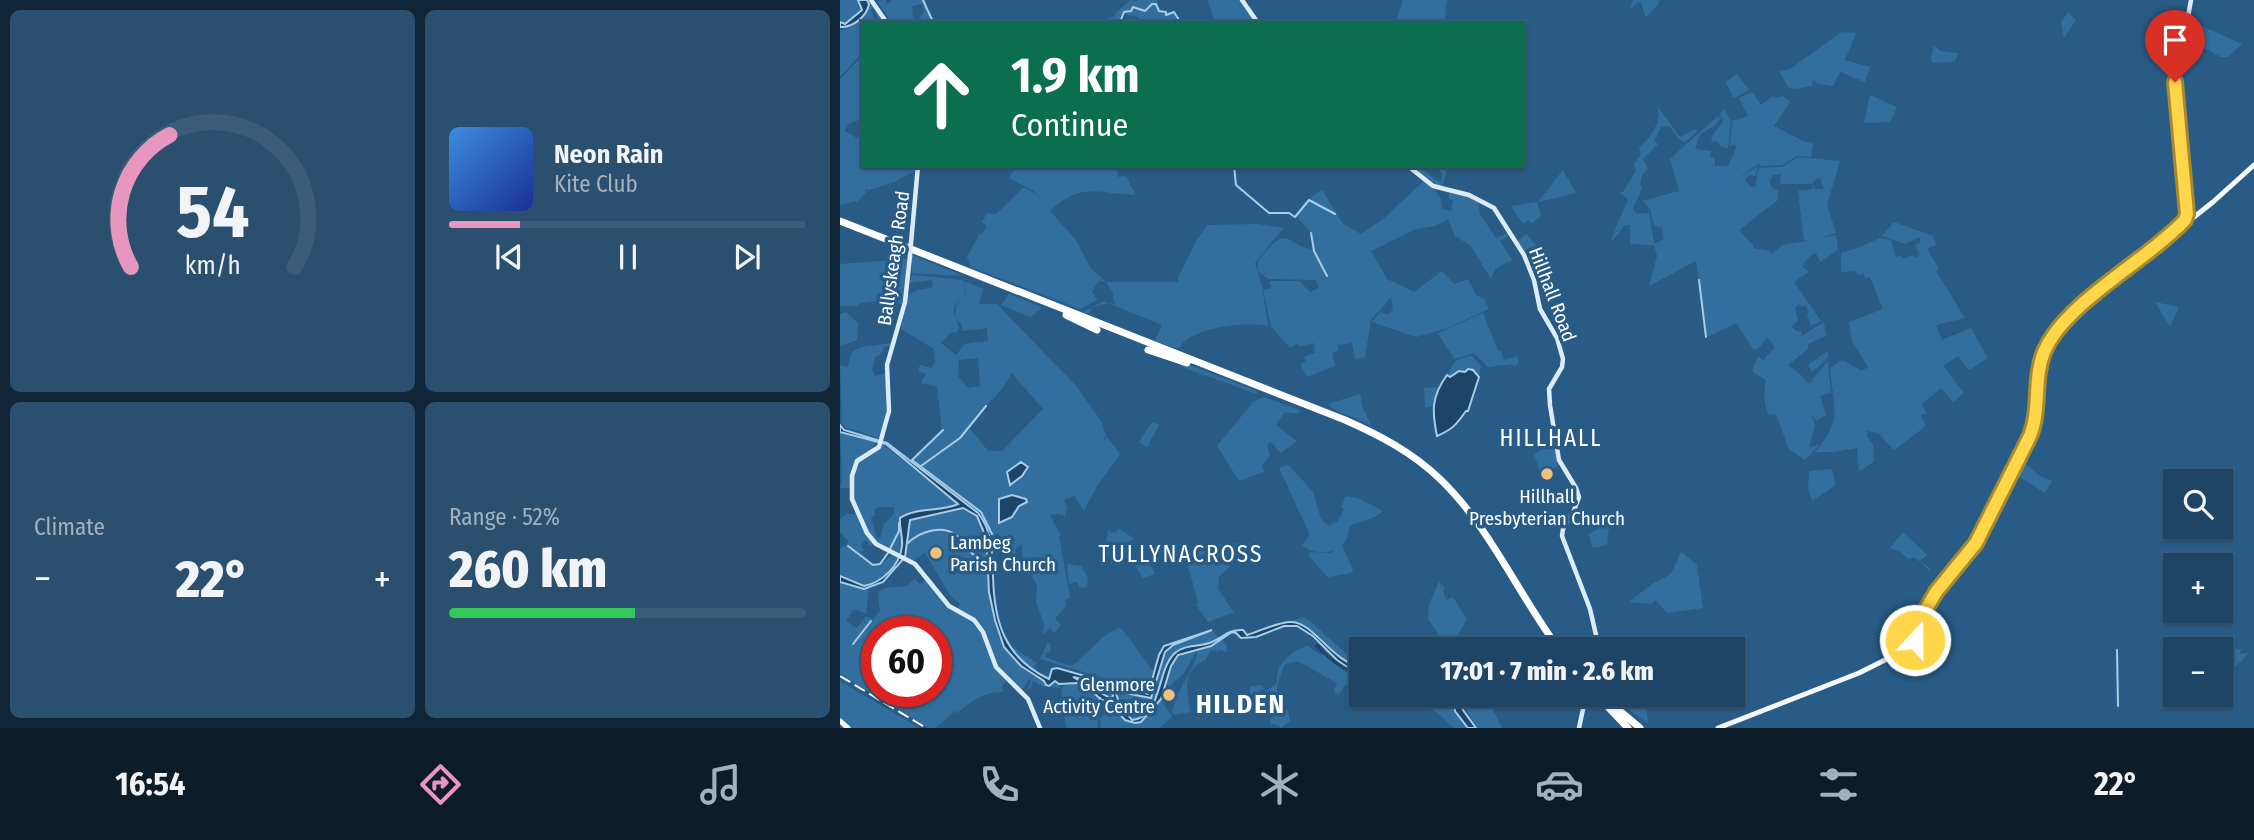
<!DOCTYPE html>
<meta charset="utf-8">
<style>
body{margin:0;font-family:"Fira Sans Condensed",sans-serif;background:#2b4f6e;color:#f1f3f6;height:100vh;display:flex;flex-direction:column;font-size:26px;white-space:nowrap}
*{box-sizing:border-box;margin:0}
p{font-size:23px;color:#a1b1bf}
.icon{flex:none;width:38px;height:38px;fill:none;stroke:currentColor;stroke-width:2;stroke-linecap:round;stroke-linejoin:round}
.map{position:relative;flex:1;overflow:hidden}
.side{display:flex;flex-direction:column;gap:10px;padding:10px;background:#102638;width:840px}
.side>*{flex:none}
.top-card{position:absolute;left:21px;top:21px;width:665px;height:147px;border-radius:0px;box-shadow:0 2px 5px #0004,0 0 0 2px #3c5d79;background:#0b6e4f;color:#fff;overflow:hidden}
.controls{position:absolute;left:1323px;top:469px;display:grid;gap:14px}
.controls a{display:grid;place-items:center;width:70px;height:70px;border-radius:0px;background:#1e4565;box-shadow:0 2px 5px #0004,0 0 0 2px #3c5d79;font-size:35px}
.speed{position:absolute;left:21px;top:616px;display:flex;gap:14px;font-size:35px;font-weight:700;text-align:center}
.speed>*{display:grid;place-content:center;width:91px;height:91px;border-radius:50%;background:#1e4565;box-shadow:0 2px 5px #0004,0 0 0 2px #3c5d79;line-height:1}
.speed .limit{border:10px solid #d22;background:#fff;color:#111}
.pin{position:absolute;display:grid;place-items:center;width:60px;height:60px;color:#fff;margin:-72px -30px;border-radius:50% 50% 50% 0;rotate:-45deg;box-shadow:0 0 7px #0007}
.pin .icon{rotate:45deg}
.me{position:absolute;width:77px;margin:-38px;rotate:21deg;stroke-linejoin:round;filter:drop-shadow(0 0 5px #0008)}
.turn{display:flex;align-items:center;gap:24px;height:147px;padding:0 35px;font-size:32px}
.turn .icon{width:91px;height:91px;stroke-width:2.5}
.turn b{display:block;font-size:49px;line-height:60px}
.big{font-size:52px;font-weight:800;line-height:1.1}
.side .widget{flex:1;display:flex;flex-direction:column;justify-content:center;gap:10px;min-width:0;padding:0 24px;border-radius:10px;background:#2b4f6e}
.side .dial{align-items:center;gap:0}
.dial svg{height:182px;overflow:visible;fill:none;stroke:#3c5d79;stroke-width:7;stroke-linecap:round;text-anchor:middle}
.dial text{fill:#f1f3f6;stroke:none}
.song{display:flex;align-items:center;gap:21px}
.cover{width:84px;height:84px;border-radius:10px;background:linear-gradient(135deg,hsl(210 70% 55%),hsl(230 70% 35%))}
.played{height:7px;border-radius:4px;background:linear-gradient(90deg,#e797bd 20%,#3c5d79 20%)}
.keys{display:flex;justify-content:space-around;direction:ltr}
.heat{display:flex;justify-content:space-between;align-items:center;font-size:38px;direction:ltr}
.charge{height:10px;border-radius:5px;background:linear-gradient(90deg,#34c759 52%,#3c5d79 0)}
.side .tiles{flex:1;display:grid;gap:10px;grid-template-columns:repeat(2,1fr)}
.trip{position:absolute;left:509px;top:637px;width:396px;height:70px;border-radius:0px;background:#1e4565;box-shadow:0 2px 5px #0004,0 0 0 2px #3c5d79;font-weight:800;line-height:70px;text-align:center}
.tabs{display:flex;height:112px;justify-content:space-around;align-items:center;background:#0c1c28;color:#a1b1bf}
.tabs .icon{width:49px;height:49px}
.tabs .active{color:#e797bd}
.tabs b{font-size:32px;color:#f1f3f6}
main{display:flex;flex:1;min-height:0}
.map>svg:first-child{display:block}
</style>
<main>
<section class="side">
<div class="tiles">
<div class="widget dial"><svg viewBox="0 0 100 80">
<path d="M14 69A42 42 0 1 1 86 69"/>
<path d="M14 69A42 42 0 0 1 31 11" stroke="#e797bd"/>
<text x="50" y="56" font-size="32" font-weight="700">54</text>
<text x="50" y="72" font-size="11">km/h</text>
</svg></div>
<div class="widget">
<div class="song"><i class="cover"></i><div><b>Neon Rain</b><p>Kite Club</p></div></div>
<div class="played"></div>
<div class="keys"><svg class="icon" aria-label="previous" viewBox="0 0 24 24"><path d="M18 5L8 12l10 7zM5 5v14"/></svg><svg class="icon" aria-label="pause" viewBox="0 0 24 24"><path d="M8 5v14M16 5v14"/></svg><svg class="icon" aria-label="next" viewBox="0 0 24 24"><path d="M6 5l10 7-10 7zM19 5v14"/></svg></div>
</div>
<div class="widget"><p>Climate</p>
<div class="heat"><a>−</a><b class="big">22°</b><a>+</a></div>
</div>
<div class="widget"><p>Range · 52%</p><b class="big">260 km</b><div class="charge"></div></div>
</div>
</section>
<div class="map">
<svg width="1414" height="728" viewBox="0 0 1414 728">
<rect width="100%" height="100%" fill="#285c87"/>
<path fill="#336f9e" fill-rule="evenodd" d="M0,0h18l4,7 -2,6 -15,11 -5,-2z
M27,0h3l15,23h-5l-6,-15 -3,1 4,14h-12v29l-23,25v-47c15,-1 26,-13 29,-26z
M46,0l1,4 5,-4h33l2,9 6,9 -14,2 5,-9 -2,-7 -10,2 1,13h4l-1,2 -24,2 -15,-22z
M291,0l6,2 1,-2h19l2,11 7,1v3l8,-3 7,11h-38l-5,-6 -11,-2v-4l-4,2 -3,9 -21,1 16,-7 -1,-2z
M367,0h33l16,23h-40z
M563,0h44l-3,23h-48z
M793,0h26l-1,5 -12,12 -5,-14 -3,-1 -8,7z
M1228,12l8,8 -12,18 -3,-15z
M1351,21l51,23 -14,13h-7l-27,-14 -3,-8 -4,-2z
M1002,32l14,1 -11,27 25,7 -5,15 -25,-10 -7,14 -18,-3 1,-2 -3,-1 -1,6 -18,3 -6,-2 -9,-16 11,-2z
M1094,46l7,5 18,2 -4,8 -22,2 -2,-4z
M23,55v55l-3,1v4h3v11l-4,-6 -11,4 -3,7 12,7 3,-3 3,8v23h53l1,4 -23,12 -25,8 -3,-1 -2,1 2,2 -8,9 -18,4v-126z
M897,74l12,16 -15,8 -8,-16z
M912,92l9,13 13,-10 1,3 8,-2 7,6 -16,24 29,15 10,2 -2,14 -14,-1 -15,9 -21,1 -2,-3 -22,16 20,-12 -1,9 -7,-1 -4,5 5,6 5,1 4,-19 23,-1 16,-10 42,4 -13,44 9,28 -16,5 16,-3 2,15 -18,12 -4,-9 -6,3 -8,10 7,6 -15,10 27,39 -10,5 -4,-11 2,-4 -4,-6 -3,2 -3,-3 -4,4 3,13 -6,5 2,4 8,2 -1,4 23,-14 2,14 -18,8v5l-20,16 14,11 4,6 4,1 18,-22 3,32 -11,3 6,19 -10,6 -5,-8 4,12 -6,23 11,-4 -15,16 -16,-11 -13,-35 -7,1c-6,-11 -5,-23 -3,-35l-14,-9 6,-14 5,3 12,-13 -8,-10 -8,11 -5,2 -18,-27 -31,15 -9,-77 -47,25 8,-30 -3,-11 -24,-1v-19h-5l-12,15h-2l17,-41 -9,-7h4l13,-21 -2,-7 7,-10 -2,-6c11,-9 24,-28 18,-42l23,31 13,-7h6l-14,12 -5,-2 -11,-14 -8,1 -7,14 4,3 -15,15 5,10 -6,5 -2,11 2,3 -9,21 4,5 12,-1 5,31 10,-5 -2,-11 -8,-3 -4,-16 -8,-8 37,-10 -9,-32 48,-43 3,3 -8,8 -13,7 -5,15 17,2 -2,5 5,3v7h13l9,-20 -4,-2 -3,3 2,-26 16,-5 -9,-18zM941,174l-1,10h32l4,-5 4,-1 4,11h-9l-3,-4 1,4 -15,2 6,50 10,-1 -31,5 -13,10 1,-4 -18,-3v-3l-14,-15 39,-30v-9l-7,-4 -1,-7 3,-5z
M1030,95l27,12 -7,15 -26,1z
M884,109l7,12 -3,28 -8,-3 -2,-4 -6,-1 -1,-3 12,-17 -3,-7z
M176,166h100l2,11 8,-1 10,19c-39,-1 -53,-14 -86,16l26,29 14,27 16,15h73l-1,-4 19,-38 10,-15 51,-1 25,4 -28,35 7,24 6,39c-23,-5 -77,1 -90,23l-23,-8 7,-16 -54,-22 -18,5 -1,2 4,-1 -4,4h-6l1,-2 19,-9 12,2 -3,-13 -6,-9 -7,-1 -7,10 5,9 -17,9 -109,-42 -4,-10 12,-22 3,-1 5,-8 -5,-4 5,-9 9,1 28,-27 12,7 8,9 -10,-12 -25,-13z
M571,166h17l-3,5 13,11 3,-1 2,-8 -3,-1 1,-6h7l-6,20 -7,-1z
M723,170l13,23 -38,9z
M584,181c10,10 19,13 18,28l9,2 2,-11 -4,-1v-6l-7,-2 23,4 13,6 2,13 16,24 12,-5 2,2 -10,6 12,19 -17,9 -4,10 -20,-33 -16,-10 -7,-17 -13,7 -19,3 -45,22 16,28 27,13 28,-21 12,13 14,-5 8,16 8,4 5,10 -41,19 -32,9 -44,-15 8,-10 9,3 4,-7 -2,-11 -20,23 -6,37 -10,3 -3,-17 -14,2v6l-6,2 3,13 -28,11 -7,-13 6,-3 -2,-4 11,-4 -1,-10 -14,4 -3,-3 -7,4 -19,-22 -8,-36 8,-2 -2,-7h30l11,11 9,-4 -3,-8 -48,-1 -10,-8v-10c6,-8 20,-27 30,-22 6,3 8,5 15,8 3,1 6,2 10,2l1,2 -3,-19 -16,-17 12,-15 15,-10 21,34 18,10 23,-16z
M697,202l4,14 -9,7 -4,-3 -5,4 -12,-18z
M1054,222l39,14 3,9 -9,4 12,20 -3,2 29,47 -29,7 6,15 29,-12 17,30 -19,12 -11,-14 -15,10 21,27 -11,9 -12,-14 -19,16 4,9 -5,2 5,11 -32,24 -16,-17 -11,-2v5l6,9 1,17 -15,9 -2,-23 -22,4h-20c29,-33 18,-45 15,-84l12,-8 20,11 6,-4 -16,-26 -3,-19 34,-13 -13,-32 -5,1 -1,-4 -6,1 -3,-4 -14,1v-19l17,-5 22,-10 11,2 5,17 5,-1 2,3 9,-4 4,3 3,-4 -4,-9 6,-3 -2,-5 -14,7 -23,-8z
M686,234l14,16 -15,2 -7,-11z
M72,255l51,21 -51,-3z
M68,259l-6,45c-15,-1 -34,-6 -46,2h-16v-42z
M72,275l51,5 3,11 -2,6c-18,11 -7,18 -5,32l-3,4 -5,-1 -10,11 15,12 9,-11 23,-3 -1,-13 -25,3v-5l-7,-9 2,-14c15,-12 6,-8 7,-22l19,8 -4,15h18l79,82 25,35 5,14 -4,9 5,-7 13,17 -23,32 -13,25 -10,-15 -10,4 3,8 -2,8 -6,-2 -9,1 11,20 -2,1 11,61 -5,3 1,6 -11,12 6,7 -7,8 -4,-4 2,-3 -9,9 1,-11 -8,-22 1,-16 -15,-31v-12l-7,7 8,16 -11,-10 -2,3 -12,-26 -3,1 -1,13 -2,-13 -11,-22 -58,-43v-5l-5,2 -7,-6 31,-31 -5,-42 -16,-4 5,-9 -8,-3 2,-6 12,3 3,-6 -1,-13 -33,-20 6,-34 12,-5 14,-3 -1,-7 -23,3zM138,358l2,28 -12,2 -10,-12 1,-16zM172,373l31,36 -41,42h-14l-20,-25 34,-37z
M169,294l33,13 -1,2 -10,8 -30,-12z
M1315,302l24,5 -9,20z
M6,312l12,11 -1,17 -17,6v-32z
M643,313l15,38h3l3,9 13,-4 2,5 -4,6 -3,-3 -24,3 -14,-14 -20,6 -16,-26z
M50,343l3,1 -2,3 -6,-1 -5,9 -5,2 -3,13 3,6 11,-3c4,23 0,43 -7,65l-34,-11 -3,-4 -2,-58 7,2 6,-16 10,-4z
M988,351v7l-16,14 -4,-7z
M630,356l3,1 8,9 -2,11 -5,-4 -17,-1 -7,5 -3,-2 8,-14z
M336,360l81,31v3l-72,-26 -11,-7z
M599,387l-6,19 -8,2 -1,-20z
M520,394l3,15 8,16 -38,-16 -5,-5z
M424,397l36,13 -2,4 -13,-2 -9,13 21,16 -16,12 -10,-11 -4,3 3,11 -8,10 2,6 -25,9 -22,-35 36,-44z
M312,422l7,3 -12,22 -8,-5z
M0,432l37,9c-14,24 -26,6 -27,47h-10l2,-10z
M715,442l4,24 -18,7 5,18 -12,-37z
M41,443l77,61 -8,4 -47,7 -3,3c5,30 -2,62 -36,68l-24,-10v-27l9,-7 -9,-10v-13l6,-5h10l10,20 8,10 -4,2 -4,-6 -5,5 3,5 -3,2 13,14 6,-1 13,-11 -17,-10 -9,-11 -15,-41 3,-27zM38,507h16v7l-10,10 -4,14h-3l-6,-20 4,-3 -1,-5z
M1181,460l19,16 12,5 -7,12 -27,-17z
M449,465l24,27 8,27 8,7 9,-5 6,-12 -2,-2 3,-11 15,3 23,12c-9,9 -21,9 -33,15 -2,5 -2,12 -5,16 -11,13 -31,13 -43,3l8,-10 -31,-67z
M992,469l4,16 -24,16 -4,-13 1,-17z
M119,508l18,8c12,19 10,42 11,63 2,38 17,91 58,102 5,2 10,1 15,2l-2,5 -17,-2 -9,-5 -2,7h-3l3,-8 -2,-1 -7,12 -15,-12 -5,8 1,5c-18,-1 -33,10 -46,21l-2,-2 -20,17h-7l-88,-54v-92l16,5 13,1 -3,26 -12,-5 -8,12 11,7 9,-12 6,3 -9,12 17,-20 -2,-19 7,-4 21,-2 9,-7 5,5 7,-4 20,26 10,4 3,-6 -9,-7 -26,-44 -12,8 -8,-4 5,-37 42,-8zM37,632h59v59h-59z
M769,524l-2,21 -14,3 -5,-14z
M278,529l16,9 -19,23 -10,-8 3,-23 4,3 5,-1z
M1063,532l24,23 -7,6 10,7 -1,2 -12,-11 -5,-2 -3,2 -9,-7 -10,-4z
M414,543l6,19 -7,-5 -11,-2 -23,22 -1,12 16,23 -26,10 -12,-17 2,-3 -13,-47 10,-11z
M502,545l11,25 -2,3 -23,4 -20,-22 3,-3 19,1z
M841,552l16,13 6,43 -36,5 -11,-13 -5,4 -22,-2 23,-18 19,-10z
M306,557l9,17 -12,4 -10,-16z
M227,564l14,2 7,12 -1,9 -7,1 -3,-6 -8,2z
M599,582l6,6 -2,2 3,10 7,-3 14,22 -13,22 -8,3 5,5 -10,-2 -4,2 1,-16 -10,-14 1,-15z
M463,617l6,3 35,32 17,7v8c-30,-6 -41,-42 -72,-45z
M278,628l4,1 31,42 -5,18 -5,1 -103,-31 8,-17 3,3 -1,7h-4l-1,5 26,9 7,-4 2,-5 1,1 22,-21z
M372,631l7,7c-16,10 -38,6 -50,23 -12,18 -9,56 -37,59 -9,-7 -16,-18 -17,-29l30,7 8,-2c9,-48 12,-52 59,-65z
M381,639l6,6v7l-8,-2 -2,3 -1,-3 -6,1 -4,9c-24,8 -19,32 -16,52l-16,3 -3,-5 2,-1c2,-16 25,-44 24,-59l-13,23 -14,13 -5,-3 11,-25 3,-3 32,-9z
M166,643l31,20 -4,7 -23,-20z
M468,646l13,9 4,-7 22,18 14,5v13h-6l-5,-4 -12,15 -4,-4 3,-8 -39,-22 -13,3c-7,16 -15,36 3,46l2,11 -9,7 -3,-3 -8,-1 6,-23 -1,-8 -6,-3 -2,6 -2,-1v-5l-5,-1 -5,16h-5v-19l12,-1 4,6 11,-8c-2,-19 14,-33 31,-37z
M1390,647l11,3 -2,4 10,-1 -14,14v-5l-3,5 -5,-3 1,-14z
M233,677l37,7 3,12 -3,2z
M0,681l79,47h-68l-11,-9z
M227,683c17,0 23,10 36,17 6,3 10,5 15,10 5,6 5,9 12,12l18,-6 13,-17 11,18 -12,11h-59l-1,-9 10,-11 -9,-6 -3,4v22h-31l-3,-11 6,-4 -5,-3 -4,-21z
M590,695h23l2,16 13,17h-14l-15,-14 -15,-9z
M621,695h25l16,33h-24l-12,-18z
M794,701l13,10 1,12 -23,-16z"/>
<path fill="#1c4567" stroke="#a8cde8" stroke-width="2" fill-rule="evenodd" d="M18,0h9l2,4c-2,12 -16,24 -29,23v-5l5,2 17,-14z
M628,369l5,1 6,7 -11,34h-2c-10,14 -13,18 -29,25 -5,-24 -6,-39 10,-61l3,2 9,-6 6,1z
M0,425l4,5 43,13 91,70c15,19 14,40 15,63 1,47 12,82 56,103l3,-10 5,-1 91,26 11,-39 5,-9 48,-16 -39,15 -8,7 -14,46 -36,-7 5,14 12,15c31,-3 24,-50 43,-67 10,-9 26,-6 37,-11 12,-5 17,-13 31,-12l4,5c13,-4 29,-12 42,-13 24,-2 41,39 72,45v4l-14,-4 -10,-7 -24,-24 -16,-10h-13l-28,11 -15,1 -5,-5 -4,-1 -21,14 -33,9 -7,11 -10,33 -20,23 -6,1 -10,-3 -16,-18 -7,-2 -14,-12 -11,-5 -18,1 -4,-3 -6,5 -3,-1 -2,-4 -23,-15 -17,-19 -9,-27 -6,-28 -2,-43 -4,-19 -6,-14 -14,-8 -53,12 -5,37 -22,25 -19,7 -24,-7v-6l24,10c17,-3 36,-20 38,-40 1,-10 -3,-19 -2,-28 16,-11 41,-6 58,-14l-72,-60 -46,-12zM233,677l37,7 3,12 -3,2z
M181,462l7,5 -6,9 -12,9 -3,-13z
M172,495l14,4 1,3 -8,4 -7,11 -13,6v-24z
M613,695h6l4,15 13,18h-8l-13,-17z"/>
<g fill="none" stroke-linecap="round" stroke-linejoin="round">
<path stroke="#a8cde8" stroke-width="2" d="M83,0l10,22 2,1
M276,23l4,-1 4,-10 7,-1 2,-4 12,4 7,-7h4l3,7 7,1v3l8,-3 7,11
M394,166l2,19 33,28h20l6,4 14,-17 26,14
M471,233l3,18 13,25
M859,280l7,57
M103,430l-31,30 69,52 11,22
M81,466l39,-28 26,-32
M68,543c11,-11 34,-19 48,-8 14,11 7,17 30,26
M8,546l25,19 7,-1 8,-11
M50,549l9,-18v-8
M13,644l18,-23
M1277,650l1,56
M256,710l4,-12
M256,712v2"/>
<path stroke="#1c4567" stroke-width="3.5" d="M477,646c13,13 26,24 45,30"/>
<path stroke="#ddebf7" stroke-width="4.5" d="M31,0l16,23
M402,0l16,23
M568,166l25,20 36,9 25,13 30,47 10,25 6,29 17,29 6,21 -1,8 -13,22 1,16 9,55 17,28 3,9 -6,16 -10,16 -1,7 28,73 9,39
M1350,220l-6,-26 -9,-104 16,-90
M71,243l7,-77
M70,256l-5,46 -18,63 2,46 -10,36 -22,14 -5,15v23l15,34 9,11 39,20 34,42 25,14 9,12 13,35 32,32 12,29
M739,728l7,-33"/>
<path stroke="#f6fafe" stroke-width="5" d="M0,721l8,7
M878,728l141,-55 52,-26 24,-55 41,-49 54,-107c7,-16 6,-33 6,-50 2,-29 16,-54 37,-73l140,-111 41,-37"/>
<path stroke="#fff" stroke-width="7" d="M0,221l505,199c34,15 67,32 95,59 50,48 78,115 119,170
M226,315l31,15
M308,350l39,13
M761,695l39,33
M769,708l19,20"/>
<path stroke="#fff" stroke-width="2" stroke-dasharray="12 5" stroke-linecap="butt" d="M0,676l86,52"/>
<path stroke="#ddebf7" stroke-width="4.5" d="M70,256l1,-13"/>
</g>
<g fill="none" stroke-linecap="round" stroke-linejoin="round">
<g stroke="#a68a30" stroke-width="18">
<path id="route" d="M1075,640l10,-29 11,-19 40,-49 54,-107c11,-27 3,-57 14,-84 21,-50 103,-91 141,-132l2,-6 -12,-132"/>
</g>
<use href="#route" stroke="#ffd54a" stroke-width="12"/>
</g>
<g fill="#f0c17a" stroke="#285c87" stroke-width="2.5">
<circle cx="707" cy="474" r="7"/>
<circle cx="96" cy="553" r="7"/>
<circle cx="329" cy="695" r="7"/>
</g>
<g text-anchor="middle" stroke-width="7" stroke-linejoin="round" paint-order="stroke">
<g font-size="19" fill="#fff" stroke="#285c87">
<text transform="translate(53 258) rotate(-82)" y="7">Ballyskeagh Road</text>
<text transform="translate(713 294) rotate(69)" y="7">Hillhall Road</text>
</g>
<g font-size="19" fill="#fff" stroke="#285c87">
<text x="707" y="503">Hillhall<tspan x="707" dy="22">Presbyterian Church</tspan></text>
<text x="110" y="549" text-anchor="start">Lambeg<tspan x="110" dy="22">Parish Church</tspan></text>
<text x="315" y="691" text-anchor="end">Glenmore<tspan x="315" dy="22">Activity Centre</tspan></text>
</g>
<g font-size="23" letter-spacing="2" fill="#fff" stroke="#285c87">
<text x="711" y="446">HILLHALL</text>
<text x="341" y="562">TULLYNACROSS</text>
</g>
<g font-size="26" font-weight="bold" letter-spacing="2" fill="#fff" stroke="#285c87">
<text x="401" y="713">HILDEN</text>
</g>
</g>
</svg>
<div class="controls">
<a><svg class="icon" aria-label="search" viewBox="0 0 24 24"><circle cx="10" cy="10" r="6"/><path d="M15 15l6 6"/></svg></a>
<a>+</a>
<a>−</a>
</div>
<div class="speed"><div class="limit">60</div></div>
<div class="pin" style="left:1335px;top:82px;background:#d93025"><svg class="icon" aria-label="arrive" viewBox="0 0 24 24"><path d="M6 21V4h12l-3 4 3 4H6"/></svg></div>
<svg class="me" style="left:1075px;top:640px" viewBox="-20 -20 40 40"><circle r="17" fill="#ffd54a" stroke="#fff" stroke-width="3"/><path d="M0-11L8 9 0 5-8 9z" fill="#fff"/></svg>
<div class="trip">17:01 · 7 min · 2.6 km</div>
<div class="top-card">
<div class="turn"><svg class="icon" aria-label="ahead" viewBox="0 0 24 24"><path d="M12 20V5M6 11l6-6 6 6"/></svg><div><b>1.9 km</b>Continue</div></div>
</div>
</div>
</main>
<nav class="tabs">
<b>16:54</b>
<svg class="icon active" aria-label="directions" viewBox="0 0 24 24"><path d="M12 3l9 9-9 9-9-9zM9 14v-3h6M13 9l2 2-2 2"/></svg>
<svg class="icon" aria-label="music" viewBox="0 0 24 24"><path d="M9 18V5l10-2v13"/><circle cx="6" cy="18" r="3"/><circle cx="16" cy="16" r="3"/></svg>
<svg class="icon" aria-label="phone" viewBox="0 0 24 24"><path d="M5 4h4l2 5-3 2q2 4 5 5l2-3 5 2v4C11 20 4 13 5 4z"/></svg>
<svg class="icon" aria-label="climate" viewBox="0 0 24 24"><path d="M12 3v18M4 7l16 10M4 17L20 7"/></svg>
<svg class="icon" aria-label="car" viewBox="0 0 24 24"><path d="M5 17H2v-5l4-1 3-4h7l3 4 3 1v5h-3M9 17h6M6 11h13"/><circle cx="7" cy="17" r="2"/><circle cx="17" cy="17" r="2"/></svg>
<svg class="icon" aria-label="filters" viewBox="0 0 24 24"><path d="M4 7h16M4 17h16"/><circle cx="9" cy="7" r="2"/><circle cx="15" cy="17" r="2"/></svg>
<b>22°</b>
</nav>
